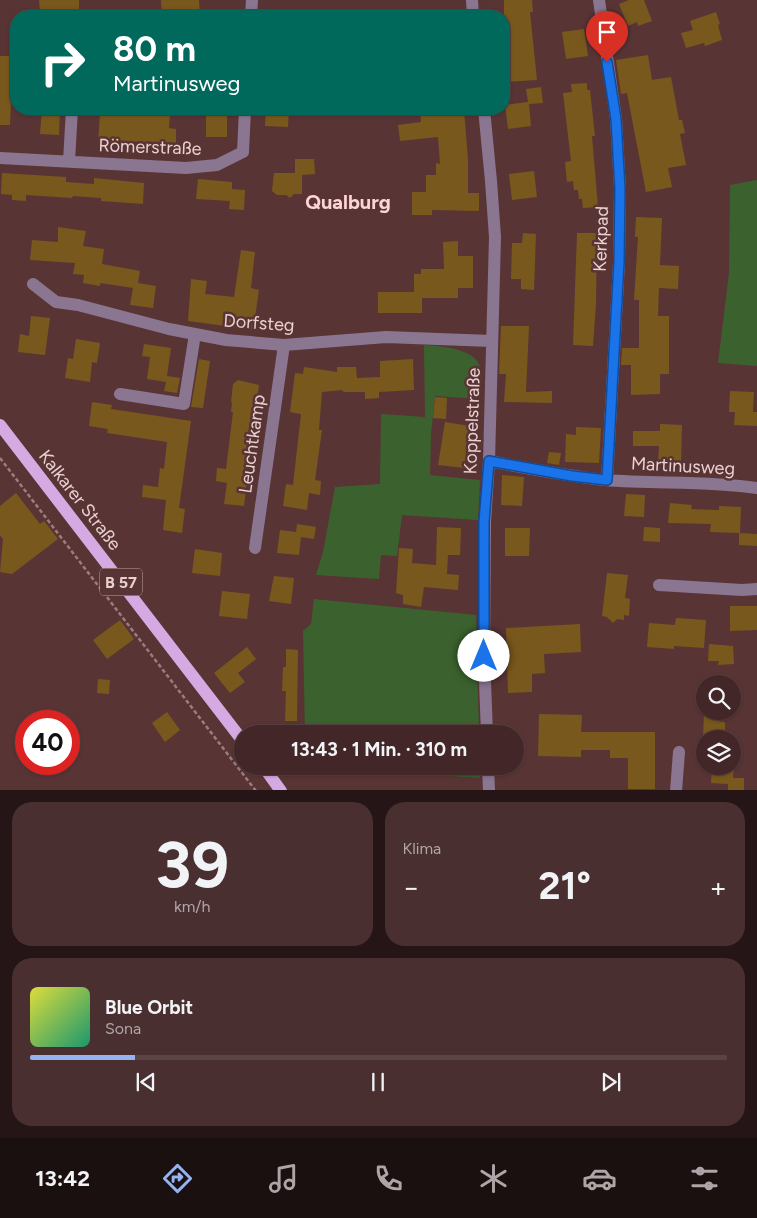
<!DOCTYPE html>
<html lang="de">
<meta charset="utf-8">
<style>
body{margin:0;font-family:Figtree,sans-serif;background:#4a2f30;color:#f1f3f6;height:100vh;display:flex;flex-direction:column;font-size:19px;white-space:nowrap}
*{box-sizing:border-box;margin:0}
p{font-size:16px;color:#afa5a8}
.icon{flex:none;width:28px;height:28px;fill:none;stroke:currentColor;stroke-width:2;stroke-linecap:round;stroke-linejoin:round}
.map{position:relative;height:790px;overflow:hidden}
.side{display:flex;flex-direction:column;gap:12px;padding:12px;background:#251516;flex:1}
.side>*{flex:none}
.hud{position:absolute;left:10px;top:10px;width:500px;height:105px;border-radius:20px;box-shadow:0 1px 4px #0004,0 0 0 1px #5b4445;background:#00695c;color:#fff;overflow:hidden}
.fabs{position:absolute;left:696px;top:675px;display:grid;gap:10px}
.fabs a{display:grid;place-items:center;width:45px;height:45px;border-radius:50%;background:#432728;box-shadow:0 1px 4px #0004,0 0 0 1px #5b4445;font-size:25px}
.speed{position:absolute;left:15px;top:710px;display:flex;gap:10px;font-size:25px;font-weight:700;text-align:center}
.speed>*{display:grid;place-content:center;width:65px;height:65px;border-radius:50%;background:#432728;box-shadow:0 1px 4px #0004,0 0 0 1px #5b4445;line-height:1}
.speed .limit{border:8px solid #d22;background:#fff;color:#111}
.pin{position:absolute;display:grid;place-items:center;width:42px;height:42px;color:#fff;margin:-51px -21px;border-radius:50% 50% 50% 0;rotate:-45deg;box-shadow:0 0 5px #0007}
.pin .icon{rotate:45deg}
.me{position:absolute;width:55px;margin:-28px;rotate:0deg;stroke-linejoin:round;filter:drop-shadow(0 0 4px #0008)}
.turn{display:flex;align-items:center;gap:18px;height:105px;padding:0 20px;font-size:22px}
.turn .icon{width:65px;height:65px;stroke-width:2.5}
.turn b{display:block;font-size:35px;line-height:42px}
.big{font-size:38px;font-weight:700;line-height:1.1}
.side .card{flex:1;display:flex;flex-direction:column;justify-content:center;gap:8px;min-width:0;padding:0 18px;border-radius:20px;background:#4a2f30}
.side .dial{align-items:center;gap:0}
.dial b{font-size:65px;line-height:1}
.song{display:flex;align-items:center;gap:15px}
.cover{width:60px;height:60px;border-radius:8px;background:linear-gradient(135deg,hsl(60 70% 55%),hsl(160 70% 35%))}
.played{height:5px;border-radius:2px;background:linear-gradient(90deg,#95b2f1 15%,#5b4445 15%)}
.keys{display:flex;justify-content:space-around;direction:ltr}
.heat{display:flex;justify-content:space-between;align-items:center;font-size:28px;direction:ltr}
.side .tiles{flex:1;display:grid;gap:12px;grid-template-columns:1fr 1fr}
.card:last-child{grid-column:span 2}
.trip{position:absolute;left:234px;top:725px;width:290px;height:50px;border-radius:25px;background:#432728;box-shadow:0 1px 4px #0004,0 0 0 1px #5b4445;font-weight:700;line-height:50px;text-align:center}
.tabs{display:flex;height:80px;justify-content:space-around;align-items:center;background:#1b1010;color:#afa5a8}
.tabs .icon{width:35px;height:35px}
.tabs .active{color:#95b2f1}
.tabs b{font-size:22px;color:#f1f3f6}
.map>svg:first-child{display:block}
</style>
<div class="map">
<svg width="757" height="791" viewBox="0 0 757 791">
<rect width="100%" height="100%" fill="#593435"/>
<path fill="#3b622e" d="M757,180v186l-39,-3 11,-90 1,-88z
M424,345c16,1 51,3 56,22 2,10 0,22 0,32l-45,-3 -4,38 -1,41 50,5 -2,40 -76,-5 -5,41 -16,-1 -2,24 -63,-4 7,-23 12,-65 45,-3 1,-70 44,3z
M314,599l162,16 3,119h-174l-2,-103 8,-7z
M306,766h174v12l-124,-8 -50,5z"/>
<path fill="#79581d" d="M39,0h40v16h-15v-3l-24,1z
M161,0h38l1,16h-38z
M504,0h28l1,12h-3l7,68 -33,2z
M629,0h15l8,21 -14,5 -1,-4 -9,4 -9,-22z
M716,12l4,12 -2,1 4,15 -17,6 -1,-3 -18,5 -5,-15 12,-3 -3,-9z
M584,29l4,27 -22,3 -4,-27z
M648,55l4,25 19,-3 8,43h3l3,13 -5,1 6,31 -18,3 4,19 -26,5 -19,-99 -6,1 -5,-34z
M0,56h16v21h-4l-2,48h-10z
M587,83v7h3l5,46h-3l6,71 -15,1 -1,-9h-3l-1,-9h-4l-1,-9 -6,1 -2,-20 6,-1 -8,-68 9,-1 -1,-8z
M541,87l2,16 -14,1 2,22 -23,3 -3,-24 23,-3 -2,-13z
M42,109h18l-1,26 -19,-1z
M123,109h13v2l34,2 -1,15 7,1v15l-48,-3v5l-30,-2 2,-32 23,1z
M206,109h21v28h-21z
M266,109h23l-1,18 -23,-1z
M420,109h44l4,51v33h11v18l-47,-1v5h-20v-23h14v-17h10v-12l4,1 -2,-27 -38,4 -2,-16 23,-3z
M295,159h19l1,15 -13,1v19h-8l-4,4 -4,-3h-9l-5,-4 2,-18h21z
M534,171l3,26 -25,3 -3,-26z
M2,173l64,4v5l28,2v-6l50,5 -1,21 -42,-3v-3l-28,-2 -1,2 -46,-3v6l-14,-1v-5l-11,-1z
M198,179l34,3v7l13,1 -1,20 -15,-1 1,-8 -34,-2z
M636,217l26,1 -2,47 19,1 -1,23 -19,-1 -1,28h11v58h-9v20l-29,1v-30h-10l1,-17h17v-48h-5l4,-63h-3z
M58,227l28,4 -3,15 21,3 -2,15 38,7 -2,12 18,3 -3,22 -23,-3 3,-17 -33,-5v3l-17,-3 1,-8 -11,-1 2,-11 -45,-3 2,-20 26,2z
M523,233l13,1 -2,56 -13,-1v-10h-10l1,-36h10z
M577,233h20l-1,71 -3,42 -20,-1z
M458,241v15h15v32h-15v10h-36v15h-44v-21h36v-18h7v-5h23l-1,-27z
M241,250l14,2 -4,36 8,2 -4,27 2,1 -2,12 -67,-9 3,-42 16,2 -2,13 29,3z
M31,316l19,2 -5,37 -27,-3 2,-18 9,2z
M501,326h28l-3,66 26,-1v12l-48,-1 2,-28h-7z
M76,339l24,4 -3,20 -5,-1 -2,20 -25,-4 3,-20 5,1z
M144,344l27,4 -4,28 13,2 -3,15 -13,-2 2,-9 -19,-3 3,-22 -8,-1z
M199,359l11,2 -7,47 -12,-1z
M413,359l1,31 -35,2v6l-14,1v-7h-21l-2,-2 -20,2 -3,38h3l-7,50 6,1 -1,14 -11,-2 -2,17 -24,-4 3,-22 7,1 8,-71 -11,-2 5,-39 8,1 1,-7 33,5v-5h19l1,11 23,-1v-16z
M238,380l21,5 -15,121 -20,-2 3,-21 -11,-2 1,-13 9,1 7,-57h-2l1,-10h-1l2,-18z
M730,391l24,1 -1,20h4v14l-23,-1 1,-13h-6z
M435,397l12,1 -1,21 -13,-1z
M92,402l20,3 -1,4 80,12 -12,87 6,1 -3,24 -19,-3 3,-30 -24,-3 1,-12 15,2 2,-19 4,1 3,-27 -60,-9 1,-4 -19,-3z
M445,422l25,4 -6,42 -26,-3z
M660,424l22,1 -1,38h-23l1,-17h-26v-15h27z
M576,427l25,1 -2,35 -34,-1 1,-28 10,1z
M549,452l12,1 -2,12 -12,-2z
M502,475l22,2 -2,29 -21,-1z
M16,493l24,31 4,-3 14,18 -46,35 -12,-2 3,-33 -3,-4v-29z
M626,494l19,1 -1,22 -20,-1z
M670,503l22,2 -1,4 28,1v-4l22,1 -1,26 -30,-1 1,-8 -43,-1z
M297,524l19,3 -2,12 -13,-2 -2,18 -22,-2 3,-23 16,2z
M437,527l24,1 -1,27h-12l-1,19 12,1 -1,15 -34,-3 -3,20 -18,-3v-9l-7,-2 3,-45 14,1 -1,14 24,2z
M644,527l16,1v14l-17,-1z
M505,528h25l-1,28h-24z
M739,533l18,1v12l-18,-1z
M195,549l27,4 -2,23 -28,-3z
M607,573l21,2 -3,23 5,1 -1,17 -5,-1v5l-7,-1 -4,4 -6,-6 -5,-1z
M274,576l20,2 -3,26 -22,-3z
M222,591l28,3 -3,25 -28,-3z
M730,606h27v24l-27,1z
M676,618l30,2 -2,28 -30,-2v3l-27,-2 2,-24 26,2z
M120,620l14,19 -27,20 -14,-19z
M580,624l1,28 -37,2 1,19 -13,1v18l-24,1 -2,-65z
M709,644l24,2 1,18 -16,1 1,-4h-11z
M247,647l9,12 -18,14 7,9 -15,11 -16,-20z
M286,649l12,1 -1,71h-12l1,-30h-4l1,-24h3z
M98,679l12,1 -1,14 -12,-1z
M167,712l13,18 -15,12 -13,-19z
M704,712h13v9l8,1v17h-22z
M539,714l43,1 -1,17h74v57h-27v-31h-18v-8h-29v7l-43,-1z
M712,766h22l-1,12h11v13h-16v-7l-17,-1z"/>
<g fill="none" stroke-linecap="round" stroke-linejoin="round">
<path stroke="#9c7d7d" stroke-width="2.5" stroke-dasharray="4 2.5" stroke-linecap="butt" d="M0,458l256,333"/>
<path stroke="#8b7692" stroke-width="12" d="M472,0l1,16
M599,0l17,119 4,70 -1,74 -12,217
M251,16l1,-16
M484,109l7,72 4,56 -6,224 -4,61 -1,134 3,78
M0,158l186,10 31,-3 26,-13 2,-43
M69,161l3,-52
M33,284l23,18 22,3 91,24 57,11 58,5 102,-8 105,4
M120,394l64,10 11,-70
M489,461c38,7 77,15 116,19 51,4 102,1 152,8
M255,548l29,-203
M659,585l83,5 15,-1
M488,766l1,25
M676,791l3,-39"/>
<path stroke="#d5aae2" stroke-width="12" d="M0,425l242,315
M263,766l18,25"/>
</g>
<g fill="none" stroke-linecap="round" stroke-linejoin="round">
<g stroke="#114b97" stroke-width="12">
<path id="route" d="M484,656v-134l5,-61 83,15 35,4 12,-218 1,-73 -4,-70 -9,-57"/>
</g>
<use href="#route" stroke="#1a73e8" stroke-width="9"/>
</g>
<g text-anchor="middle" stroke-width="5" stroke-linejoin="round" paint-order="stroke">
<rect fill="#593435" stroke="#bea2a2" stroke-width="1" x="100" y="568.5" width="42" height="27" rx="4"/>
<g font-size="16" font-weight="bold" fill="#ead1d1">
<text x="121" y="588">B 57</text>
</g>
<g font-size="18" fill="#ead1d1" stroke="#593435">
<text transform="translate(150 147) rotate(2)" y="6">Römerstraße</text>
<text transform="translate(601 239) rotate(-88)" y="6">Kerkpad</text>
<text transform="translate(259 323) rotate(4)" y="6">Dorfsteg</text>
<text transform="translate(472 421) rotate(-88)" y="6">Koppelstraße</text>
<text transform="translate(252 444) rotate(-82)" y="6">Leuchtkamp</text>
<text transform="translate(683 466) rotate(3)" y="6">Martinusweg</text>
<text transform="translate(80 500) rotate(52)" y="6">Kalkarer Straße</text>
</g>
<g font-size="20" font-weight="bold" fill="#fcd5d5" stroke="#593435">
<text x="348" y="209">Qualburg</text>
</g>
</g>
</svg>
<div class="fabs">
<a><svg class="icon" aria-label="search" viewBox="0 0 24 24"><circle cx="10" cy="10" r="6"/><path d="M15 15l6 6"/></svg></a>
<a><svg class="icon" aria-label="layers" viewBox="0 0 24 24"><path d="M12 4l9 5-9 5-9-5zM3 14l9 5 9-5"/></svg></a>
</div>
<div class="speed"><div class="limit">40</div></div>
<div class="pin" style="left:607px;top:62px;background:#d93025"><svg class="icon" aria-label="arrive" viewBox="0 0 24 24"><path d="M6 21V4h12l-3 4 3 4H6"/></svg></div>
<svg class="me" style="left:484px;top:656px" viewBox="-20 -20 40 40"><circle r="19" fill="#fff"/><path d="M0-13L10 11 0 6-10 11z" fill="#1a73e8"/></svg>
<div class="trip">13:43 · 1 Min. · 310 m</div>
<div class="hud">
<div class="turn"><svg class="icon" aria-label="right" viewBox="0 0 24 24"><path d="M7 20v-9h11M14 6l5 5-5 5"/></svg><div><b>80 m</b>Martinusweg</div></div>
</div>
</div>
<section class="side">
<div class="tiles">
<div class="card dial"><b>39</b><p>km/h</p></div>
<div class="card"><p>Klima</p>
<div class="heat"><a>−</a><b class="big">21°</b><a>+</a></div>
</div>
<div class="card">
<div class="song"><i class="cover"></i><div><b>Blue Orbit</b><p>Sona</p></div></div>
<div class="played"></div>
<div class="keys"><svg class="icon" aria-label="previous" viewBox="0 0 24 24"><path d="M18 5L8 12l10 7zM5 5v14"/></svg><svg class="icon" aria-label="pause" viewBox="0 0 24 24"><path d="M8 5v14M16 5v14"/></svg><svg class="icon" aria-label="next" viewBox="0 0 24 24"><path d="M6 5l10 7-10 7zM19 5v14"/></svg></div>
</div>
</div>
</section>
<nav class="tabs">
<b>13:42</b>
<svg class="icon active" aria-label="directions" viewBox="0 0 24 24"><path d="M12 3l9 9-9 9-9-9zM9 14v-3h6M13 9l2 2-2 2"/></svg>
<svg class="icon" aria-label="music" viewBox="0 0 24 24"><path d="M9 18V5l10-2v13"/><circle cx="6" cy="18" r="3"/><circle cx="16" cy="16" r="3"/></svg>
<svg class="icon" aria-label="phone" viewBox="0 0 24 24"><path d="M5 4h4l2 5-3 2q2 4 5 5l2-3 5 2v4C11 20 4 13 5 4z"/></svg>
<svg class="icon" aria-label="climate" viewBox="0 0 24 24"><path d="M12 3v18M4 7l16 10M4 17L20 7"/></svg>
<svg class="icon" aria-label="car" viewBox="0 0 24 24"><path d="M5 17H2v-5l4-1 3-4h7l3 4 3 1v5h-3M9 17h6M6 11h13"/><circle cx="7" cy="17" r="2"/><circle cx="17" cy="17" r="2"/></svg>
<svg class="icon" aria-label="filters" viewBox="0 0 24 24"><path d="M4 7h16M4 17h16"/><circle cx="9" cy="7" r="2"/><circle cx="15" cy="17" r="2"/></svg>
</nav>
